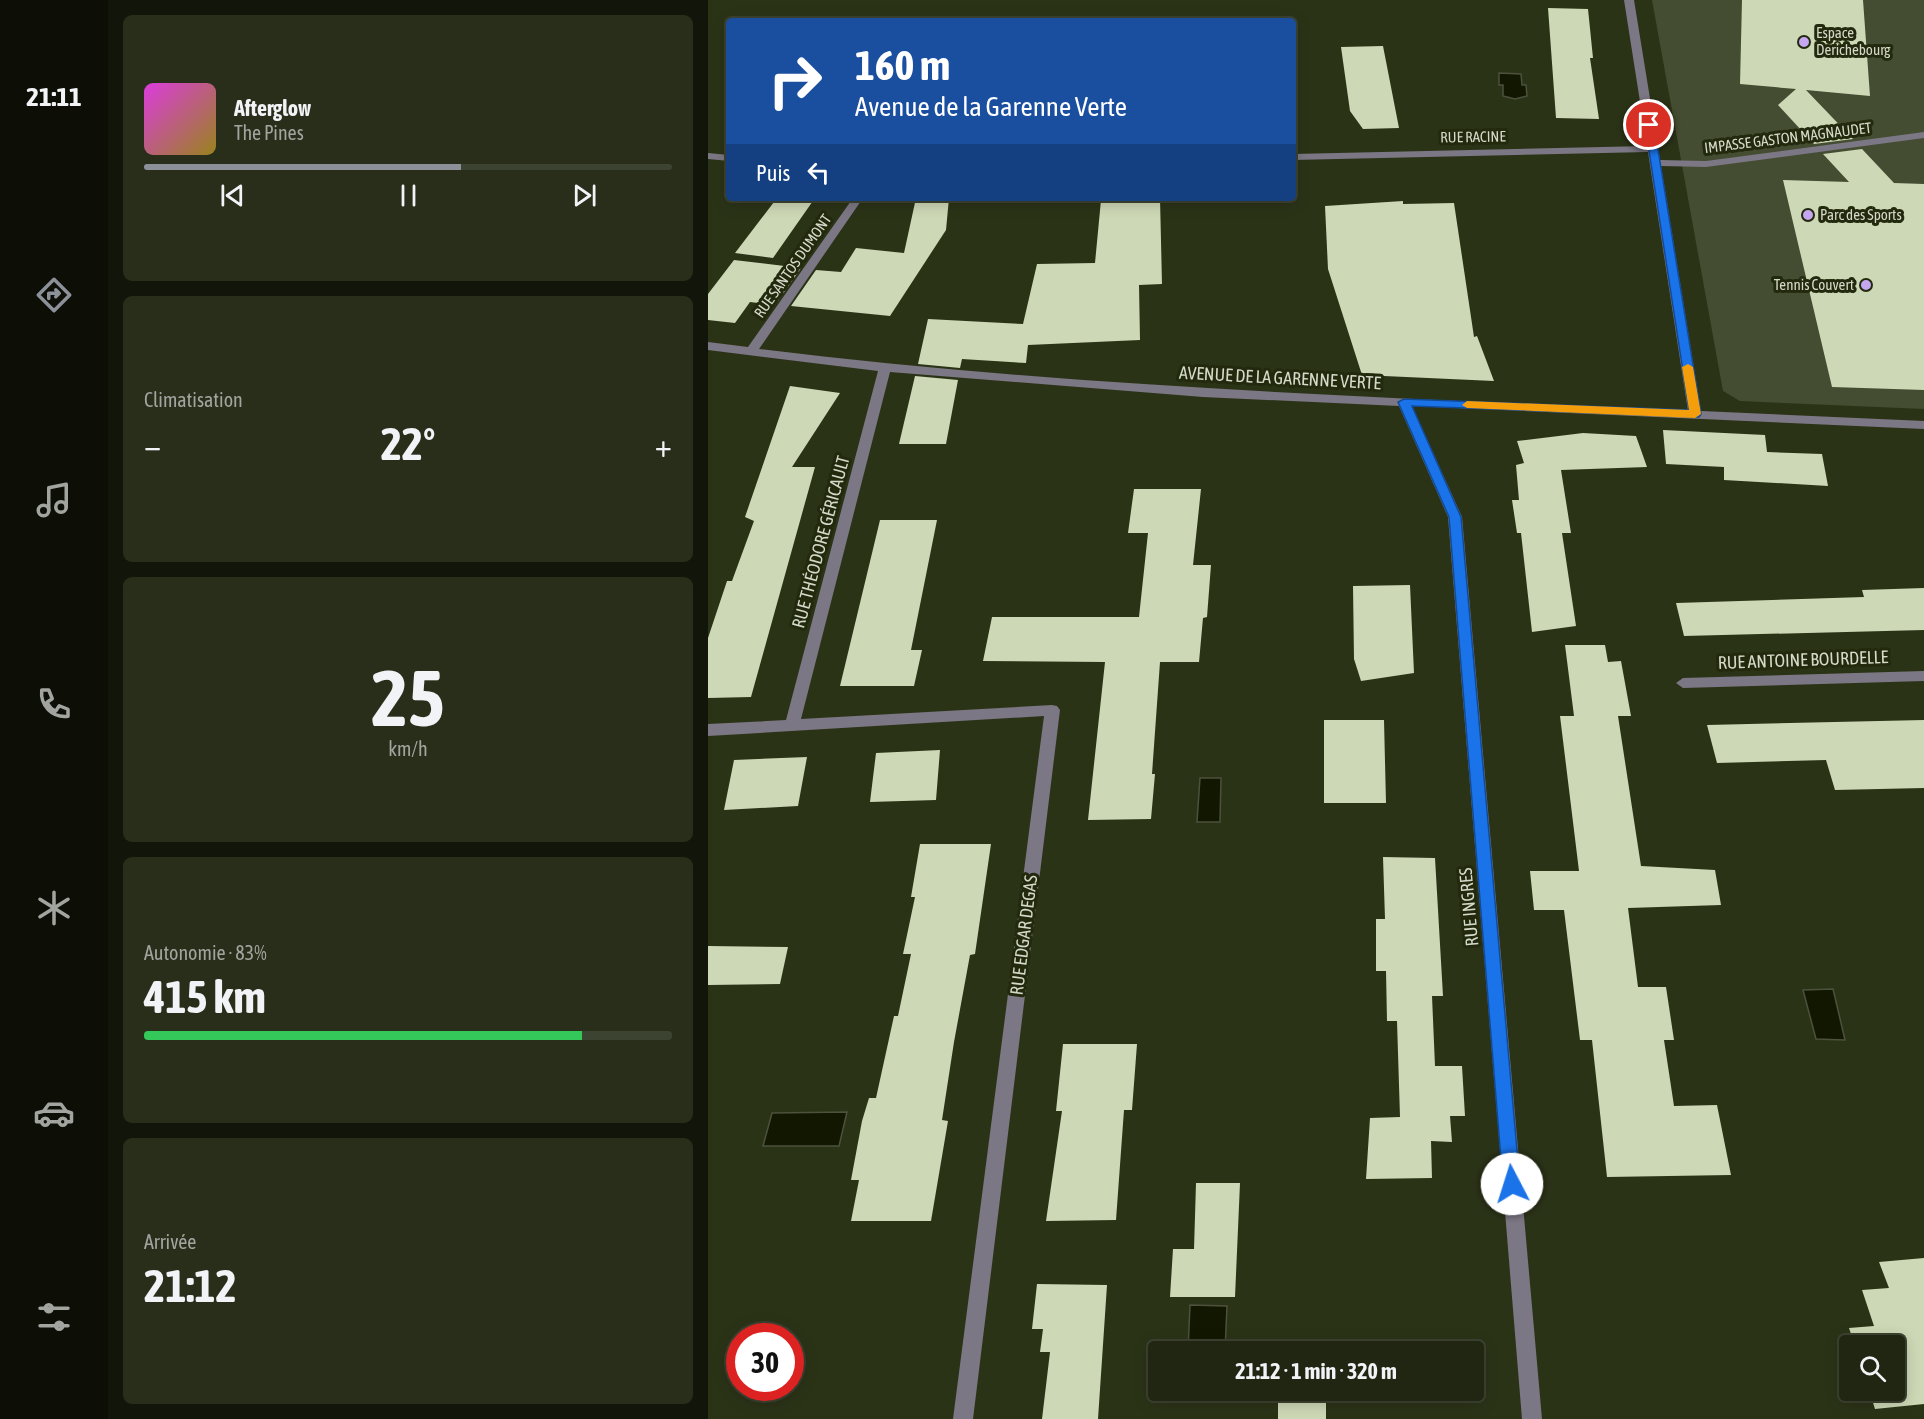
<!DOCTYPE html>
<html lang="fr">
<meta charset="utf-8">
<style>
body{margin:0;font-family:"Asap Condensed",sans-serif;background:#282e1a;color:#f1f3f6;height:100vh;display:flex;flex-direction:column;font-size:22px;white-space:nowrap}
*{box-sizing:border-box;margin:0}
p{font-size:20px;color:#a2a59f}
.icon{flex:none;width:33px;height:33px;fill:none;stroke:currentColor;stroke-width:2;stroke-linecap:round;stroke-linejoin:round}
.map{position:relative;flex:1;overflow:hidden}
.drawer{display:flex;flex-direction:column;gap:15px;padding:15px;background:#121509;width:600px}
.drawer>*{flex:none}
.guide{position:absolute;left:18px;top:18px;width:570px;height:183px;border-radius:6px;box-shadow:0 3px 15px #0003,0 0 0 2px #3d4331;background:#1a4fa0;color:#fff;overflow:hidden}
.fabs{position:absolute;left:1131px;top:1335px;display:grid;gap:12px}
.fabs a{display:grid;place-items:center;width:66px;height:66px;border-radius:6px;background:#202611;box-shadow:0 3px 15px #0003,0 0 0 2px #3d4331;font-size:30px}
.speed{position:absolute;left:18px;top:1323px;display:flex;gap:12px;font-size:30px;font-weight:700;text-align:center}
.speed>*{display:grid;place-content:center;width:78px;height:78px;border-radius:50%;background:#202611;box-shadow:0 3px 15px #0003,0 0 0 2px #3d4331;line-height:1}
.speed .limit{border:9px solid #d22;background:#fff;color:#111}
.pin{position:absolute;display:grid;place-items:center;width:51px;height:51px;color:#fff;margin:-26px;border:3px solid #fff;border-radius:50%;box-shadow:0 2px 6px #0007}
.me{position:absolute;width:66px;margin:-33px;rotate:355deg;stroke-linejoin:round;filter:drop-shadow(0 0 4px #0008)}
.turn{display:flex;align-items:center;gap:21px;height:126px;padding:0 30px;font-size:27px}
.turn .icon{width:78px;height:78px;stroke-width:2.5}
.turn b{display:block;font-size:42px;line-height:51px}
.then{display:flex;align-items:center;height:57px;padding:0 30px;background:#0003;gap:12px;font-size:22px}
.big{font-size:45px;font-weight:700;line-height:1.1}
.drawer .widget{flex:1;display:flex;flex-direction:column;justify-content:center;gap:9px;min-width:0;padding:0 21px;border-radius:9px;background:#282e1a}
.drawer .dial{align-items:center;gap:0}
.dial b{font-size:78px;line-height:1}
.song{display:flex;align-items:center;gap:18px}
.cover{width:72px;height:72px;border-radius:9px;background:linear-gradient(135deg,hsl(300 70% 55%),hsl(50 70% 35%))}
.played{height:6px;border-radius:3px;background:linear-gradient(90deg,#8c9099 60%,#3d4331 60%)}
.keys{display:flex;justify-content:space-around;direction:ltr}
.heat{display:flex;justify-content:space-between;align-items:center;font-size:33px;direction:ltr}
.charge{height:9px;border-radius:4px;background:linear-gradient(90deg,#34c759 83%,#3d4331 0)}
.trip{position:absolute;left:440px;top:1341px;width:336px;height:60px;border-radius:6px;background:#202611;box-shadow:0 3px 15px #0003,0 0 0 2px #3d4331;font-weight:700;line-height:60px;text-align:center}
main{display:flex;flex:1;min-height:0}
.tab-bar{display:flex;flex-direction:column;width:108px;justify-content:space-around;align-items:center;background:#0d0f07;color:#a2a59f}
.tab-bar .icon{width:42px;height:42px}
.tab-bar .active{color:#8c9099}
.tab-bar b{font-size:27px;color:#f1f3f6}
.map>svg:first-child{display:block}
</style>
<main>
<nav class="tab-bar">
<b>21:11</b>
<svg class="icon active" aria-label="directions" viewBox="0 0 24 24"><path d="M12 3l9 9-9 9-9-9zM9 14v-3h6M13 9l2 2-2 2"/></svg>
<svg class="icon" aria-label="music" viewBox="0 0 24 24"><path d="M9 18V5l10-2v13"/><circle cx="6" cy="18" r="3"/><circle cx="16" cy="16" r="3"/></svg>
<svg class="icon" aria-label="phone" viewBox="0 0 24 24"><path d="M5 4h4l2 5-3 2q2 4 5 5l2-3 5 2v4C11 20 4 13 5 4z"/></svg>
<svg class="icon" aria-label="climate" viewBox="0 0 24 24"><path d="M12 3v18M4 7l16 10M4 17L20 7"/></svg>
<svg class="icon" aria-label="car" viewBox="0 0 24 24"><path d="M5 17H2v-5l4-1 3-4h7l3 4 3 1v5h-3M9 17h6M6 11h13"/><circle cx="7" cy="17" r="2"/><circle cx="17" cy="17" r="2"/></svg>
<svg class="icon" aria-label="filters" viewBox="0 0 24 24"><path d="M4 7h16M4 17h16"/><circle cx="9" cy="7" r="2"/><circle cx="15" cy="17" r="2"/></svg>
</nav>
<section class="drawer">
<div class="widget">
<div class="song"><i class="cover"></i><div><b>Afterglow</b><p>The Pines</p></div></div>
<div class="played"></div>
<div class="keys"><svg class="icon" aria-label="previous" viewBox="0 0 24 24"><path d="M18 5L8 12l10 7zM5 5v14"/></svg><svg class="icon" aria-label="pause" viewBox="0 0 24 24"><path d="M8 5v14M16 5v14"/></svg><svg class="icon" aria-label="next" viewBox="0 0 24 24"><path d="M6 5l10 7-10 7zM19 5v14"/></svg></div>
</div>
<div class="widget"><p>Climatisation</p>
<div class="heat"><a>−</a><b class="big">22°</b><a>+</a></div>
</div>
<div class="widget dial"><b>25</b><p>km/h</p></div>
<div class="widget"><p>Autonomie · 83%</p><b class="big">415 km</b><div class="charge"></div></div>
<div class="widget"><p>Arrivée</p><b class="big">21:12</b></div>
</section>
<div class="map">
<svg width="1216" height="1419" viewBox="0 0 1216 1419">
<rect width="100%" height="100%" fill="#2b3317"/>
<path fill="#444c31" d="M944,0h272v409l-184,-8 -17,-10z"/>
<path fill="#111700" stroke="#4c523c" stroke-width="1.5" d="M791,73l22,1 1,11h4l1,11 -12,3 -12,-3v-11h-4z
M492,778h21l-1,44h-23z
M1125,989l12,51 -29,-1 -13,-49z
M139,1112l-8,34h-76l9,-33z
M482,1305l37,1 -2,45h-37z"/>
<path fill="#cdd8b6" d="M1034,0h121l7,96 -64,-6 47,49 -39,5 -36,-39 18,-16 -56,-5z
M840,8l40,1 5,49h-3l9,61 -43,-1z
M675,46l16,82 -36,1 -13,-18 -9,-64z
M1154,149l32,34 30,1v206l-92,-3 -49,-207 66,2 -26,-28z
M69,198h38l-42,60 -38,-5z
M208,198h33l-3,32 -56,86 -99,-10 25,-36 25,2 15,-24 48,5z
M452,198l2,86 -23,1 1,55 -112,5 -2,18 -64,-4 -2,9 -42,-4 10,-45 95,5 14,-60 58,-1 6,-63z
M695,201v3l51,-1 20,134 3,-1 17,45 -132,-6 -34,-106 -3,-63z
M26,260l67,8 -26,37 -25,-3 -15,21 -27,-3v-26z
M207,376l43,4 -12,64h-47z
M82,386l50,7 -48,74h23l-64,230 -43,1v-60l19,-57h5l22,-60 -9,-4z
M955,430l102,5 2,17 55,2 6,32 -104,-6v-13l-58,-3z
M875,433l53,3 11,31 -86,3 10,63h-9l14,93 -44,6 -11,-99h-4l-5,-33h7l-3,-35 8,-2 -7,-22z
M426,489h67l-8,76h18l-4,52 -4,1 -4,44h-39l-8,112h3l-4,45 -63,1 17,-158 -122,-1 9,-44h147l9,-84h-20z
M172,520h57l-26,130h11l-8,36h-74z
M702,585l4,88 -53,8 -7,-22 -1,-73z
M1216,588v42l-240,6 -8,-33 188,-6 -2,-7z
M857,645h40l3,17 13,-1 10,55h-13l23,150 74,4 6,35 -93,3 10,79h28l8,53h-10l10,66 43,-1 14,70 -124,2 -15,-137h-12l-16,-130h-30l-4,-39h49l-19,-155h14z
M616,720h60l2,83h-62z
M1216,720v68l-89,2 -9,-30 -109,3 -10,-38z
M232,750l-4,50 -66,2 6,-49z
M99,757l-9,49 -74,4 10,-50z
M212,844h71l-16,110 -5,1 -16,87 -12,78 6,1 -17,100h-80l8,-41h-8l11,-59 7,-23h7l18,-82h4l13,-62h-8l12,-57h-4z
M675,857l52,1 8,138h-11l3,70h27l3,50h-15l2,26 -21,-1 1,37 -66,1 4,-61 30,-1 -3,-96h-10l-1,-50h-10v-52h9z
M0,946l80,1 -8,37 -72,1z
M355,1044h74l-5,66h-8l-8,110 -70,1 16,-110h-6z
M488,1183h44l-5,114h-65l3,-48h21z
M1216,1258v146l-49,5 -6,-19h25v-44h-39l-6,-18 25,-2 -12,-36 27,-2 -10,-26z
M329,1284l70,1 -9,134h-56l8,-67h-10l3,-23h-11z
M569,1343h47l1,9h-48z
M570,1390h48v29h-48z"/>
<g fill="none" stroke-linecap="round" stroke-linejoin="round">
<path fill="#7c7784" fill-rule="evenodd" d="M916,0h10l26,160 46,1 218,-29v6l-218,29 -45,-1 40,245 223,10v8l-512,-23 50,111 80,902h-20l-74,-902 -49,-111 -196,-9 -313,-25 -89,347 251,-14 5,1 3,4 -87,709h-20l91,-703 -336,20v-12l78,-4 92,-349 -170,-21v-8l40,5 105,-149h10l-104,151c308,38 619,48 929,62l-40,-259 -355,8v-6l354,-8z
M0,153l21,2v6l-21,-2z
M1216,671v10l-241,7 -7,-5 7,-5z"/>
</g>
<path fill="#1a73e8" stroke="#114b97" stroke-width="1.5" d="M941,122l5,3 47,289 -2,3 -287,-11 49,111 59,667 -2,6 -6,2 -6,-2 -3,-6 -54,-667 -51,-115 6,-3 285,11 -44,-285z"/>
<path fill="#f59e0b" d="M980,364l5,3 8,47 -6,4 -228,-10 -5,-3 5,-4 222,9 -7,-43z"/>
<g fill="#c5a6f0" stroke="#22290d" stroke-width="2">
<circle cx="1096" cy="42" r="6"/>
<circle cx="1100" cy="215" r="6"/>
<circle cx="1158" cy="285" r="6"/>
</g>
<g text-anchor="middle" stroke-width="6" stroke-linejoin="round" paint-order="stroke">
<g font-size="15" fill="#d4dac9" stroke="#22290d" text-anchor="start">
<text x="1108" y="38">Espace<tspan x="1108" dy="17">Derichebourg</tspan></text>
<text x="1112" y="220">Parc des Sports</text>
<text x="1146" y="290" text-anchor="end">Tennis Couvert</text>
</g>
<g font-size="15" fill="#d4dac9" stroke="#22290d">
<text transform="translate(765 137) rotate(-1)" y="5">RUE RACINE</text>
<text transform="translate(1080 138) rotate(-7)" y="5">IMPASSE GASTON MAGNAUDET</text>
<text transform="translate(85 266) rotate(-55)" y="5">RUE SANTOS DUMONT</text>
</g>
<g font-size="18" fill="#d4dac9" stroke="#22290d">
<text transform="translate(572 378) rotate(3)" y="6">AVENUE DE LA GARENNE VERTE</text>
<text transform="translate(113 542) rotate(-75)" y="6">RUE THÉODORE GÉRICAULT</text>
<text transform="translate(1095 660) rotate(-2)" y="6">RUE ANTOINE BOURDELLE</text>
<text transform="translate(761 907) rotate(-95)" y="6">RUE INGRES</text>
<text transform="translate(316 935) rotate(-83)" y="6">RUE EDGAR DEGAS</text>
</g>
</g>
</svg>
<div class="fabs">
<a><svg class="icon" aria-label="search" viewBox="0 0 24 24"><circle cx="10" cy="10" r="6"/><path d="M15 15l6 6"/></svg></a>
</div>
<div class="speed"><div class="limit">30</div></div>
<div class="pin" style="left:941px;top:125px;background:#d93025"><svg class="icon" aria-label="arrive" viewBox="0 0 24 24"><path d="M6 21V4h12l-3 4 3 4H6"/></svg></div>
<svg class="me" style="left:804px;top:1184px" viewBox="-20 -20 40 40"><circle r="19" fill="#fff"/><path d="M0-13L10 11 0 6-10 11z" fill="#1a73e8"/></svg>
<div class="trip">21:12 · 1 min · 320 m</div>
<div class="guide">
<div class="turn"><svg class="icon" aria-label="right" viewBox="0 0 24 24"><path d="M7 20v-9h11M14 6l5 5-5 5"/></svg><div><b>160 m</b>Avenue de la Garenne Verte</div></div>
<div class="then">Puis<svg class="icon" aria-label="left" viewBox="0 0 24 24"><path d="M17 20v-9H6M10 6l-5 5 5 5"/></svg></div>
</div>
</div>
</main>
